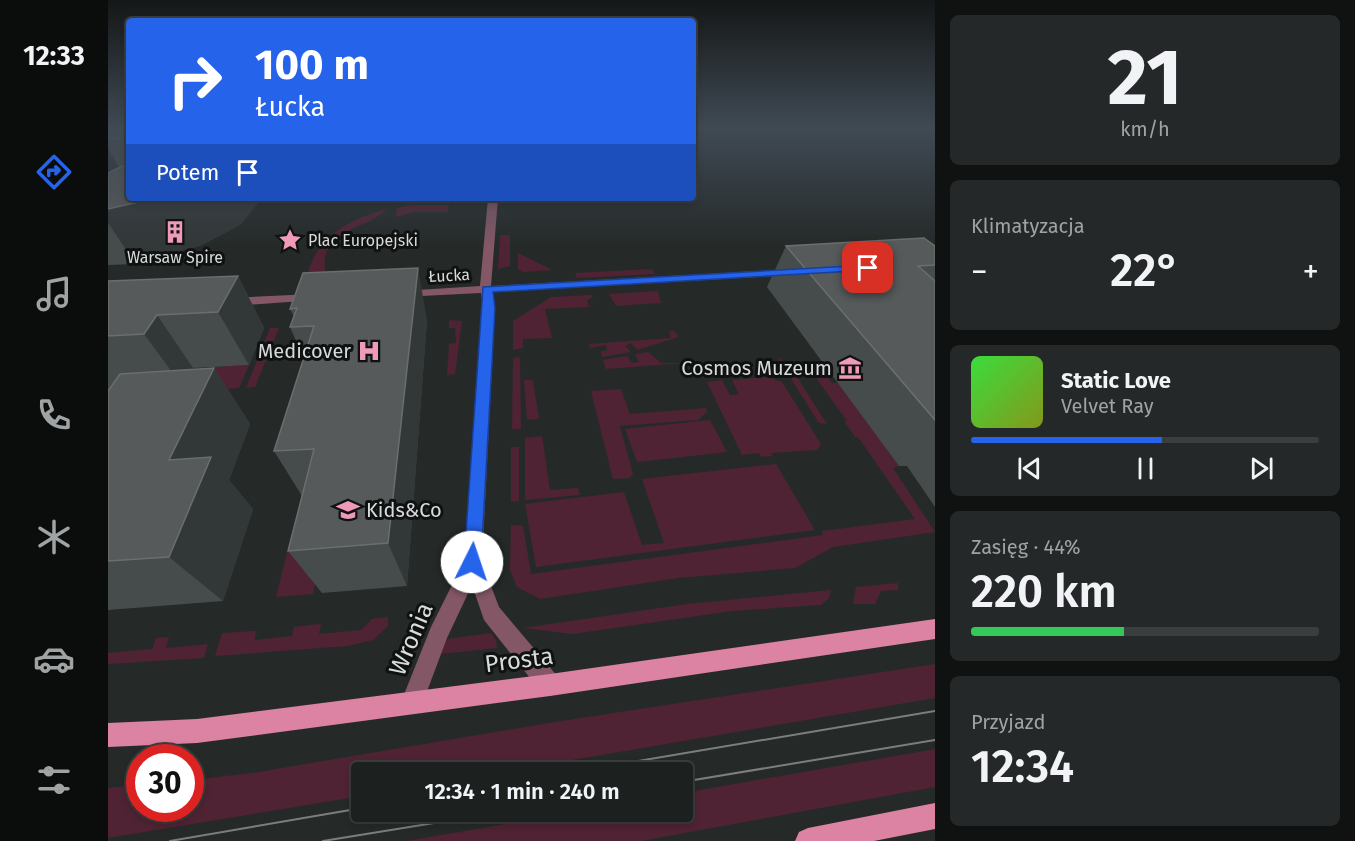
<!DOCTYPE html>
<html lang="pl">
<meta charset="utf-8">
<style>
body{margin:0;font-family:"Fira Sans",sans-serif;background:#252828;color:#f1f3f6;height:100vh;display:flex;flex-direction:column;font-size:22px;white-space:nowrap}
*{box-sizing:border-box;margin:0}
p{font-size:20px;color:#a0a3a4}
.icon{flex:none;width:33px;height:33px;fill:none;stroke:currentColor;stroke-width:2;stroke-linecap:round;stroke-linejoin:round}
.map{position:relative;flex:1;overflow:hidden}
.details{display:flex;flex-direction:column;gap:15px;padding:15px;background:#0f1211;width:420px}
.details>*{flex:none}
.top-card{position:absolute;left:18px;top:18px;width:570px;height:183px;border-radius:6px;box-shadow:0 3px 9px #0003,0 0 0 2px #3a3e3d;background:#2563eb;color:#fff;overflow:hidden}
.speed{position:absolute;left:18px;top:744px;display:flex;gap:12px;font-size:30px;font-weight:700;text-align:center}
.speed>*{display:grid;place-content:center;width:78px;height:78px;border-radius:50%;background:#1c201f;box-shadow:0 3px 9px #0003,0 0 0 2px #3a3e3d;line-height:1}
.speed .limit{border:9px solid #d22;background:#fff;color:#111}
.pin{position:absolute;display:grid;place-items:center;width:51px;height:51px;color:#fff;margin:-26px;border-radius:12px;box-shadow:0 3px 9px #0006}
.me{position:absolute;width:66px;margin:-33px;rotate:4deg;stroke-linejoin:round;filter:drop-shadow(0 0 4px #0008)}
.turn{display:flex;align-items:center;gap:21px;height:126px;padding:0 30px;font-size:27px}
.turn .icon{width:78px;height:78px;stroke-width:2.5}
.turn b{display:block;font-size:42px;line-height:51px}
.then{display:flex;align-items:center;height:57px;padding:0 30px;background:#0003;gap:12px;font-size:22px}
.big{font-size:45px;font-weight:600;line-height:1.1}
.details .widget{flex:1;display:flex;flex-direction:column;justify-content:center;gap:9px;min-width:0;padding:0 21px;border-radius:9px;background:#252828}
.details .dial{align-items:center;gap:0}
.dial b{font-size:78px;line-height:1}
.song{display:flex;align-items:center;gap:18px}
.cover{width:72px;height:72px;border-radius:9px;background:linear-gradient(135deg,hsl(120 70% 55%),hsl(70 70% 35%))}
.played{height:6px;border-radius:3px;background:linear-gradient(90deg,#2563eb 55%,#3a3e3d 55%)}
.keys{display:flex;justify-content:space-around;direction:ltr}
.heat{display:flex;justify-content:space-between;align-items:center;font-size:33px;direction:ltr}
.charge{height:9px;border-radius:4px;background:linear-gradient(90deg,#34c759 44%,#3a3e3d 0)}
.trip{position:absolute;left:243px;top:762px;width:342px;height:60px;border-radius:6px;background:#1c201f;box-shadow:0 3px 9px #0003,0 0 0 2px #3a3e3d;font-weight:600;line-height:60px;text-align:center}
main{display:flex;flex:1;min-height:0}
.dock{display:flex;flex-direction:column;width:108px;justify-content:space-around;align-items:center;background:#0b0d0c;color:#a0a3a4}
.dock .icon{width:42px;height:42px}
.dock .on{color:#2563eb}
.dock b{font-size:27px;color:#f1f3f6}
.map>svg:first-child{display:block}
</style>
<main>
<nav class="dock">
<b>12:33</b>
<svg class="icon on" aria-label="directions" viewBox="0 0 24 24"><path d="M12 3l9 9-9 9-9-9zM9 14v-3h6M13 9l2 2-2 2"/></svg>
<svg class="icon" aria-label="music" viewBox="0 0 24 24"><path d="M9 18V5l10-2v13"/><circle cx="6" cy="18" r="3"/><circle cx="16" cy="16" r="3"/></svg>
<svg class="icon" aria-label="phone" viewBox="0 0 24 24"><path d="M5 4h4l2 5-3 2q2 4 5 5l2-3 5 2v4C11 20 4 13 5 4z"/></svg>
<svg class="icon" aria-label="climate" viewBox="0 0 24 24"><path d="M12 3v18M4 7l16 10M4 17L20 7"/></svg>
<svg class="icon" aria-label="car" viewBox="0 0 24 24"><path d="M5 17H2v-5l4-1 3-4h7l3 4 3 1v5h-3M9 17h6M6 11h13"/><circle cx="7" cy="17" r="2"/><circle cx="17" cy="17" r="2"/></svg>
<svg class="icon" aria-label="filters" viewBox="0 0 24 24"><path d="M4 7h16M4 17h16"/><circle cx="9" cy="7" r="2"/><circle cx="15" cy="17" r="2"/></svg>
</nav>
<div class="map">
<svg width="827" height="841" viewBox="0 0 827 841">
<rect width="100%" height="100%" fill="#252a29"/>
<path fill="#4f2334" d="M303,205h38l-1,7h-34l-18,5 1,-9z
M279,209c-23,24 -71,17 -61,69l-19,-3c11,-40 43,-56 80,-66z
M392,235h10v31l-12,3z
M410,253l34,17 -29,2 -5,-3z
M544,269l3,5 -78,4 -2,-5z
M550,291l3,12 -45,3 -7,-12z
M484,295l1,2 -6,3 2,7 -44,2 7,29 -29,1v9l-10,2v-29l38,-24z
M341,320l13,1 -7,53 -8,1 2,-31 7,-1 -1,-15h-6z
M162,328h9l-24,59 -9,1z
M561,331h5l5,6 -42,13 -6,-7 -6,3 6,6 -29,5 -1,-6h6l-1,-6 -16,3 -1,-4 82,-6z
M540,352l13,11h23l-78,6 -3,-9 24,-4 5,7 7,-1 -4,-8z
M409,357l3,1 1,71h-9l1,-71z
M669,357l13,9 37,58 -8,-1z
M141,365l-10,23 -39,3 11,-24z
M717,374l7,9h5l6,4 53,75 3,4 -6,2 42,64 -102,15 -38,21 -117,10 -138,21 -23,-12 -7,-17 1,-45 12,1 8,48 292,-39 -1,-4 93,-12 -57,-82h-3l-11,-16h3l-33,-46z
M660,377l14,5 39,62 -4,6 -46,3 1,3 -11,1 -2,-4 -17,2 -35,-73 15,-2 8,15 9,-1 -7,-14z
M416,380h9l6,39 -12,1z
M513,389l9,25 76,-6 1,4 -9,8 -78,6 13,48 -3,4 -17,1 -22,-88z
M602,420l17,32 -90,10 -12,-33z
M434,436l8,54 28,-2 2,7 -55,5v-62z
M403,447h8v54l-8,1z
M668,464l39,66 -279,37 -11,-63 99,-12 18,53 22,-2 -22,-64z
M221,519l-16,75 -37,3 19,-76z
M790,583v7l-17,1 -6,13h-22l3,-17z
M723,590l-2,8 -8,7 -89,6 -159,23 -50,-6 164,-24z
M280,617v9l-15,14 -25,6 -133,10 7,-23 34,-2 -1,9 37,-4 2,-9 27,-3 -2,10 42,-4 11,-11z
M383,633l5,7 1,8 -57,6 7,-15z
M61,637l-3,11 42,-4 -4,14 -96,6v-11l44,-4 4,-11z
M827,664v34l-433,74h-140l-1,24 -253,42v-50l31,-3 1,23h50l1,-28 61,-7 303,-51z
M827,749v38l-294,54h-234l169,-29h106l1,-19z"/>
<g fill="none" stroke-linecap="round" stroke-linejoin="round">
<path fill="#835766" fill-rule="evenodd" d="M380,198h10l-7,88 303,-17 6,3 -6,3 -302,17 3,16 -13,254 17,45 59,70 3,8 -3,8 -8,3 -8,-3 -58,-73 -12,-35 -25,53 -27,72 -8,3 -8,-3 -3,-8 30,-75 33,-66 19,-253 -2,-15 -79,4 -6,-3 6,-3 78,-5z
M204,294l6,4 -2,2 -85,6 -6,-4 6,-4z"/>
<path fill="#dc82a2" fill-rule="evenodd" d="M827,619v20l-385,57 -353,47 -89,4v-24l89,-4 353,-45z
M827,803v26l-61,12h-79l4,-9 9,-4z"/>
<path stroke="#7a7e7e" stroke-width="2" d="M465,772l362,-61
M574,782l253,-42
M62,841l192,-33
M215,841l179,-29"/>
</g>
<path fill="#464b4b" d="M21,129v69l131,2 -19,24 -39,21 -66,19 -28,1v-42l11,-56 -11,-19v-14z
M678,246h149v261l-28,-41h-8l-132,-179z
M195,273l124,47 -20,266 -85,7 -34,-42 14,-55 -28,-45 30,-92 -14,-32 4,-10 -4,-8z
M130,276l26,52 -15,37 -56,3 -1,2 22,-2 36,56 -21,56 24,29 -30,92 -115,9v-329z"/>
<path fill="#323737" d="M48,198h103l1,2 -19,24 -39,21 -66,19 -28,-41v-14z
M310,268l9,52 -20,266 -19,-43z
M130,276l26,52 -15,37 -31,-53z
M49,315l36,53 -10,19 -39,-53z
M106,368l36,56 -21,56 24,29 -30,92 -54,-44v-97z"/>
<path fill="#565a5a" stroke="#6a6e6e" stroke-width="1.5" d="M8,129h13v9l-21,1v-5z
M21,164v34h27l-48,11v-36l14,-7z
M816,238l11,8v19l-17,1 17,15v139l-149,-174z
M310,268l-30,275 -100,8 26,-102 -40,2 40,-125 -24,1 7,-19 -7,1 13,-36z
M130,276l-20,36 -61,3 -13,19 -36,2v-55z
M106,368l-45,92 42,-3 -42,100 -61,4v-170l12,-17z"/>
<linearGradient id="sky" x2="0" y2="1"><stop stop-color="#141717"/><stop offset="0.52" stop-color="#404a54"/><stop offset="1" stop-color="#404a54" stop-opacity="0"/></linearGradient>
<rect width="827" height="246" fill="url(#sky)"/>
<path fill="#2563eb" stroke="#184099" stroke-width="1.5" d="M760,265l3,1v4l-378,22 2,16 -14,254 -2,6 -7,2 -6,-2 -2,-6 19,-275z"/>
<defs>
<g id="building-bare" transform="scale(1.8)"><path d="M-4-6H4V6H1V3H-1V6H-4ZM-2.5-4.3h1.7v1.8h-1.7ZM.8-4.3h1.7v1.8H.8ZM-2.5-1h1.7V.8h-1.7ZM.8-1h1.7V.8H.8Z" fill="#ef9ab8" stroke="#101212" stroke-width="2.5" paint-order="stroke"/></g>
<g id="sight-bare" transform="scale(1.8)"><path d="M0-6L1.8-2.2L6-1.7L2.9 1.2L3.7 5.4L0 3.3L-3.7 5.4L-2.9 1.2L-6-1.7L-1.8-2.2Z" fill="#ef9ab8" stroke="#101212" stroke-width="2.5" paint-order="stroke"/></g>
<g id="hospital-bare" transform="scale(1.8)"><path d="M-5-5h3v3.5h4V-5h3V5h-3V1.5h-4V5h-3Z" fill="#ef9ab8" stroke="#101212" stroke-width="2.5" paint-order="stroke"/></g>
<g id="museum-bare" transform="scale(1.8)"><path d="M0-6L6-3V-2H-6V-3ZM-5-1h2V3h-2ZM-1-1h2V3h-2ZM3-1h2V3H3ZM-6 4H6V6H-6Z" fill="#ef9ab8" stroke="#101212" stroke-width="2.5" paint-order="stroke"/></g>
<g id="school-bare" transform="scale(1.8)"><path d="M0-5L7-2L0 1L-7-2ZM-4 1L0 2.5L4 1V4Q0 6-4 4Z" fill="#ef9ab8" stroke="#101212" stroke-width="2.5" paint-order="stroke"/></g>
</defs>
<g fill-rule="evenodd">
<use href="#building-bare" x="67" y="232"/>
<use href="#sight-bare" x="182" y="240"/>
<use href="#hospital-bare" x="261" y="351"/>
<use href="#museum-bare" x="742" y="368"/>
<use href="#school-bare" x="240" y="510"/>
</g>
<g text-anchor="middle" stroke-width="6" stroke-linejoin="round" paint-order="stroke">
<g font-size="16" fill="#d8dbdb" stroke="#101212" text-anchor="start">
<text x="200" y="246">Plac Europejski</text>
<text x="67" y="263" text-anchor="middle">Warsaw Spire</text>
</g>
<g font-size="16" fill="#d8dbdb" stroke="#101212">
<text transform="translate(341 275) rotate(-3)" y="6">Łucka</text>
</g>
<g font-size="20" fill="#d8dbdb" stroke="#101212" text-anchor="end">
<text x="243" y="358">Medicover</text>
<text x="724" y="375">Cosmos Muzeum</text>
<text x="258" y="517" text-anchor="start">Kids&amp;Co</text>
</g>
<g font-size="24" fill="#d8dbdb" stroke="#101212">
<text transform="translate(303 639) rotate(-67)" y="8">Wronia</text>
<text transform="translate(411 660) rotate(-7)" y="8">Prosta</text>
</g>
</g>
</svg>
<div class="speed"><div class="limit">30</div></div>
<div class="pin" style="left:760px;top:268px;background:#d93025"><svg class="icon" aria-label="arrive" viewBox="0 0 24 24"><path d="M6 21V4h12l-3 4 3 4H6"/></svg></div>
<svg class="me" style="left:364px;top:562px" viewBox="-20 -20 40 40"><circle r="19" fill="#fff"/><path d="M0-13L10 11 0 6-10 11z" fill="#2563eb"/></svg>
<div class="trip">12:34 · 1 min · 240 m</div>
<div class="top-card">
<div class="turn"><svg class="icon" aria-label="right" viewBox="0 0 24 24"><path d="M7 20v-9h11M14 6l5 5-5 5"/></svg><div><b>100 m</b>Łucka</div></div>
<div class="then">Potem<svg class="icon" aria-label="arrive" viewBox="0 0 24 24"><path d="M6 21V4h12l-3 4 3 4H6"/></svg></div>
</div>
</div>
<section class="details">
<div class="widget dial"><b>21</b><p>km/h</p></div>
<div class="widget"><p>Klimatyzacja</p>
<div class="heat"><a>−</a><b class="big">22°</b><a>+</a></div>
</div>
<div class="widget">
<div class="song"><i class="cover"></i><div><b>Static Love</b><p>Velvet Ray</p></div></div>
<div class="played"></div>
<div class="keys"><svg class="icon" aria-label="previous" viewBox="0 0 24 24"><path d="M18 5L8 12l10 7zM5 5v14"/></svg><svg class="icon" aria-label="pause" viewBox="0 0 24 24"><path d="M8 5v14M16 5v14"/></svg><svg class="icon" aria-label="next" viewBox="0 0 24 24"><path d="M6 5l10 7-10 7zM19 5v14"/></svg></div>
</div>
<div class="widget"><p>Zasięg · 44%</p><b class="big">220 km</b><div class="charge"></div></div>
<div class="widget"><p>Przyjazd</p><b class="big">12:34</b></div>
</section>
</main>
